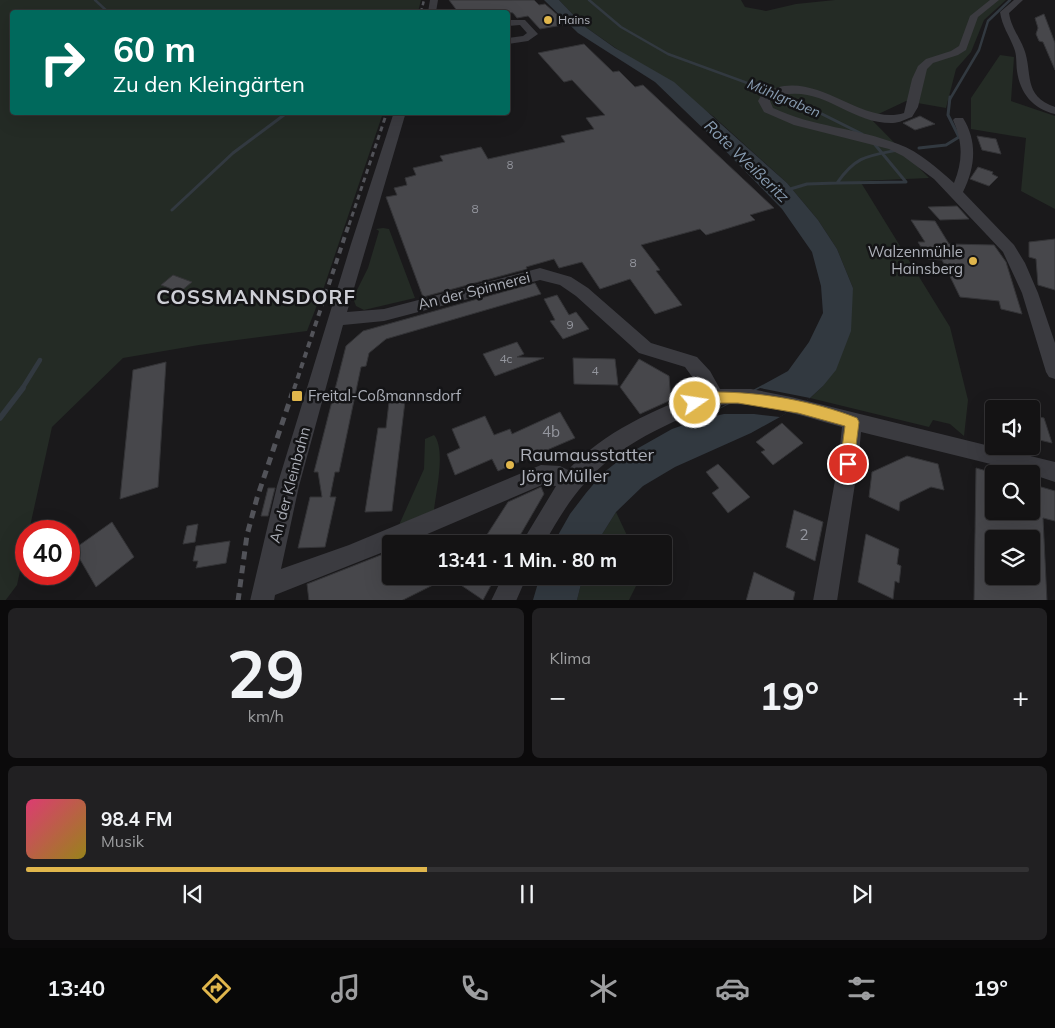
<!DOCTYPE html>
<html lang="de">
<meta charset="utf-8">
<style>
body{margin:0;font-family:Mulish,sans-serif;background:#212022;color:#f1f3f6;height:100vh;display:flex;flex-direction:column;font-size:19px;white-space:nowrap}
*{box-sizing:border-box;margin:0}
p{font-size:16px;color:#9d9ea0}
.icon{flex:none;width:28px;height:28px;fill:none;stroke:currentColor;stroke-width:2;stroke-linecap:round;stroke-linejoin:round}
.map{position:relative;height:600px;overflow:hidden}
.side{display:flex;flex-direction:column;gap:8px;padding:8px;background:#0b0a0b;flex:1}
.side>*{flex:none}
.top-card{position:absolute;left:10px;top:10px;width:500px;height:105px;border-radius:5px;box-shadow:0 5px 20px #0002,0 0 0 1px #333234;background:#00695c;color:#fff;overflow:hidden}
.tools{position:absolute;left:985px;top:400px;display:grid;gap:10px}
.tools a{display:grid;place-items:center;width:55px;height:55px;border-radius:5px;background:#141314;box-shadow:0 5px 20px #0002,0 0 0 1px #333234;font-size:25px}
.speed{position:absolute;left:15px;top:520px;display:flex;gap:10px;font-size:25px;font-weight:700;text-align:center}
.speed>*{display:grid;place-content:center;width:65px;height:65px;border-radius:50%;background:#141314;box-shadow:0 5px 20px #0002,0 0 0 1px #333234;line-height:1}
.speed .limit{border:8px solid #d22;background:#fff;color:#111}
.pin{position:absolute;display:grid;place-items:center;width:42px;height:42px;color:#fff;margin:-21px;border:2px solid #fff;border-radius:50%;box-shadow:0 1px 5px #0007}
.me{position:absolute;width:55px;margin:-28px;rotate:77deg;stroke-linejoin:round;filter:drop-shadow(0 0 4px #0008)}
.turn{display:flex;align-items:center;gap:18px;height:105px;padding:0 20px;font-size:22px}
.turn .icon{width:65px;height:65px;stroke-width:2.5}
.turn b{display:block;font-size:35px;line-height:42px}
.big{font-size:38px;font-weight:700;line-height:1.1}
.side .widget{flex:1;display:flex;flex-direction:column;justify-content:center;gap:8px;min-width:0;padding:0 18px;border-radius:8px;background:#212022}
.side .dial{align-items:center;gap:0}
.dial b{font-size:65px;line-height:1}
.song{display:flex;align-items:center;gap:15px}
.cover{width:60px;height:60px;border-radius:8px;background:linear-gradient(135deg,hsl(340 70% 55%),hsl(50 70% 35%))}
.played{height:5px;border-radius:2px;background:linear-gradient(90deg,#e0b64c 40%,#333234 40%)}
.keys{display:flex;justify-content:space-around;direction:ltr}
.heat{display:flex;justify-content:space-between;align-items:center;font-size:28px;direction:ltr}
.side .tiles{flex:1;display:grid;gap:8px;grid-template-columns:1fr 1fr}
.widget:last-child{grid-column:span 2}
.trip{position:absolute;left:382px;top:535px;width:290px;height:50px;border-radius:5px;background:#141314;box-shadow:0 5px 20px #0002,0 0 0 1px #333234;font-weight:700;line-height:50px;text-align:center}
.tab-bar{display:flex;height:80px;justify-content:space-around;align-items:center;background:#080808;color:#9d9ea0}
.tab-bar .icon{width:35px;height:35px}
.tab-bar .current{color:#e0b64c}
.tab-bar b{font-size:22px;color:#f1f3f6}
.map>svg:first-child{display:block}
</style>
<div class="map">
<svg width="1055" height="601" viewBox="0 0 1055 601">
<rect width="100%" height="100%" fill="#1a191b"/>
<path fill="#242b25" d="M0,0h421l-3,12h-406v100l371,1 -59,174 -17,44 -108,14 -76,13 -71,69 -23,104h-3v13l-9,41 -12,16 -5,-1z
M559,0h182l4,7 21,4 30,-7 39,-4h171l-22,20 -13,32 -15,17 -10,39 -40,-7 -36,17 59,60 -69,3 90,146 18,73 -4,36 -14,-12 -17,-4 -4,7 -119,-29 13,-12 30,-98 -16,-39 -19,-29 -31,-37 -74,-67 -129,-90z
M1000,55l14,2 -3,44 44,15v93l-34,-18 5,-53 -55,-9v-31z
M383,228l6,1 26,69 -51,12 -8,-4 -3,-8 15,-30 11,-37 -3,-2z
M434,435c12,14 2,57 0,75l-35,15 25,-56 1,-30z
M616,512l15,32h-35z
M583,576h58l-12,24h-52z"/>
<path fill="#323940" d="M544,0h15l25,26 31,22 59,34 113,101 31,37 19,29 16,39 -2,43 -15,39 -13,16 -13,12 -30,19 -29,16 -76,34 -32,19 -27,26 -20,32h-43l17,-30 16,-21 17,-20 23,-18 46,-26 26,-9 90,-49 21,-29 14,-29 -2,-27 -9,-34 -30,-43 -72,-74 -55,-53 -77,-49z
M540,576h43l-6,24h-44z"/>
<path fill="#1a191b" d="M760,388l50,10 -30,19 -26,-3h-30l-26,6z"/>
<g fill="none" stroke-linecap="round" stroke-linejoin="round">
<path stroke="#323940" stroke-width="2.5" d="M95,0l13,12
M589,0l32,27 47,27 123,45
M950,99l29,-49 9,-29 22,-21"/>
<path stroke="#323940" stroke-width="3" d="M788,97l74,37
M919,148l27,-3 13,-8 -11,-22 2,-18
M837,183l69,-1 -34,-41
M787,190l20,-6 30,-1c19,-27 30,-27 61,-33
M172,210l61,-57 55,-41"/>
<path stroke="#323940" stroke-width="4.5" d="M22,389l18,-29"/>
<path stroke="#323940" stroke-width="5.5" d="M0,418l23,-30"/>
</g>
<path fill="#47474b" stroke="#343437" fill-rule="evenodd" d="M449,0h85l5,5 6,-1 23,20 -28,5 -12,-13 -11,2 -4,-5 -5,-1h-50z
M1044,14l11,29v27l-12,-28 -4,-1 -3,-7 2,-6 -3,-10z
M584,44l29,28 6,-1 16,16 8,-2 131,123 -24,7 5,5 -49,15 -6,-6 -59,16 19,25 -4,1 26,34 -27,9 -25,-35 -30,10 -18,-27 -23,6 -5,-9 -28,8 1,2 -104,28 -37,-100 11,-2 -3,-7 13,-3 -2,-7 11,-3 -3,-7 30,-7 -3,-5 41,-9 7,12 77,-17 -4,-6 33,-7 -8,-11 19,-3 -33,-35 -8,2 -26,-29z
M920,116l15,8 -20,6 -12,-7z
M977,136l19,3 5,15 -19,-4z
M978,167l15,5 -1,2 6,3 -9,9 -19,-7z
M957,206l12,13 -29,1 -12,-13z
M911,220l24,1 14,23 45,1 12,17 16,52 -21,-5 -2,-8 -39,-4 -18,-37 -14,-1 -10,-17h7z
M1055,239v51l-17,-5 -2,-26 -7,-2v-15z
M173,275l19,7 -12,10 -19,-7z
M535,283l6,11 -155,45 -17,14 -3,13 -5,1 -22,105h-4l-5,25h6l-11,50 -27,1 12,-51h12l-4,-25h-4l32,-126 17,-15z
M557,295l12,20 7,-3 13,17 -26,10 -13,-18 5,-1 -11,-21z
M517,342l7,12 -7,3 27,1 -49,18 -12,-22z
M573,358l42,1 3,26 -44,-1z
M639,359l30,17 2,24 -31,14 -20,-27z
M166,362l-8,125 -38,12 13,-129z
M405,401l-13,110 -27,1 13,-84h8l3,-26z
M560,412l15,26 -77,33 -6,-12 -37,16 -8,-21 13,-6 -8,-19 33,-13 9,19 16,-6 2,5z
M1031,415l13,3 8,25 -21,-5z
M782,423l21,20 -30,22 -12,-13 4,-2 -9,-8z
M907,456l31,8 6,26 -13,-3 -31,15 -1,9 -30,-14 3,-25z
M718,464l32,33 -22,16 -16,-20 7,-5 -13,-16z
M976,468l18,5v38h37v-27l24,7v30l-12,-3 4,83h-73zM994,539h37v37h-37z
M541,487l3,7 -29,50h-34l27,-42z
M268,488h7l-7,28h-7z
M794,510l29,12 -8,39 -29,-14z
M112,522l22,35 -38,30 -22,-38z
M198,524l-3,18 -12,2 4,-18z
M866,534l33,15 -2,15 4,2 -1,9 -1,8 -4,-2 -2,18 -35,-17z
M230,541l-4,22 -30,5 2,-7h-5l3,-15z
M391,551v25h105l-13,24 -34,-23 -48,24h-92l-2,-17z
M754,572l41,20 -2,9h-47z"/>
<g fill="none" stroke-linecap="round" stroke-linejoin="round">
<path fill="#3b3b40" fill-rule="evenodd" d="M430,0h8l-2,12h-8z
M990,0h9l-21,17 -12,33 -8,5 -25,8 -6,6 -9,38 -6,10c-6,2 -13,6 -19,6 -46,1 -72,-43 -122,-25l-1,3 3,7c40,19 84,20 125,36 22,8 39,24 56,39 9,-22 9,-41 -1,-63l2,-2h8c15,24 12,50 0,74l51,53 11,18 13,30 17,50v36l-6,-2 -3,-5 -24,-79 -19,-41 -69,-73 -31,-23 -14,-7 -95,-24 -30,-13 -6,-11 4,-7c7,-3 15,-7 22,-8 42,-6 82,39 120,27l8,-34 6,-13 8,-7 25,-8 8,-5 11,-30z
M1014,0h9l-14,13c2,14 10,23 15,36 9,23 -2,47 31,58v7c-22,-5 -35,-21 -38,-43 -1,-8 0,-16 -3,-23 -5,-13 -12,-22 -14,-36z
M508,20h17l13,14 -10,7 -20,3v-6l15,-2 4,-3 -7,-8 -12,1z
M394,112h12l-59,200 37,-3 156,-41 31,9 17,11 63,55 46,14 13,14 10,18h31l40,8 264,65v20l-24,-8 -170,-42 -3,32 -21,137h-24l25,-137 4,-37c-36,-10 -74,-23 -111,-23 -22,1 -38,9 -58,18 -66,31 -94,58 -129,122h-23l35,-58 -14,-1 -138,59h-13v5l-116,46 -1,6h-24l27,-115 74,-242zM540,280l20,5 16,11 63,57 46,14 18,25c-49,17 -99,40 -135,78l-8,-4 -19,-1 -192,80 -68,24 18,-83 44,-161 41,-4z
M503,576h24l-11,25h-25z"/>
<path stroke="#525359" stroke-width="2.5" stroke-dasharray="4 3" stroke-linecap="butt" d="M421,12l3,-12"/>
<path stroke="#525359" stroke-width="3" stroke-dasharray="5 4" stroke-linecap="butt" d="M349,225l38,-113"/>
<path stroke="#525359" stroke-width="4" stroke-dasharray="6 5" stroke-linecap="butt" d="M294,389l55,-165"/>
<path stroke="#525359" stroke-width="5" stroke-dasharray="8 6" stroke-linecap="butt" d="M238,601l9,-66 10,-37 37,-110"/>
</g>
<path fill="#e0b64c" stroke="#927631" d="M715,392c47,0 98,9 142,26l2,4 -6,47 -5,2 -5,-2 -3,-5 5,-38 -47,-13 -60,-10h-23l-20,5 -4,-1 -2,-4 2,-4z"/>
<g fill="#e0b64c" stroke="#141416" stroke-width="2">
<circle cx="548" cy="20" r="5"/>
<circle cx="973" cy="261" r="5"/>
<rect x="291" y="390" width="12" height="12" rx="2.5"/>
<circle cx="510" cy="465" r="5"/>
</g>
<g text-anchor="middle" stroke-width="5" stroke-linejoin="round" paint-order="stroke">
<g font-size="11" fill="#94969e">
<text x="510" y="169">8</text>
</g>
<g font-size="12" fill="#adb0b9" stroke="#141416" text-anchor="start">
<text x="558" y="24">Hains</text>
</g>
<g font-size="12" fill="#94969e">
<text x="475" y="213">8</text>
<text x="633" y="267">8</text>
<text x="570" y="329">9</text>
<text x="506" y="363">4c</text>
<text x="595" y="375">4</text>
</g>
<g font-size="14" font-style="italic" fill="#889cb1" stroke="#141416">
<text transform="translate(784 98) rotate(23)" y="5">Mühlgraben</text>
</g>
<g font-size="15" fill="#adb0b9" stroke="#141416" text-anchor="end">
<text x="963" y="257">Walzenmühle<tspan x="963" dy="17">Hainsberg</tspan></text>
<text x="308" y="401" text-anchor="start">Freital-Coßmannsdorf</text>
</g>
<g font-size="15" fill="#adb0b9" stroke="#141416">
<text transform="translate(474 291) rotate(-14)" y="5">An der Spinnerei</text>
<text transform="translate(290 485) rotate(-75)" y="5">An der Kleinbahn</text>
</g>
<g font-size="15" fill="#94969e">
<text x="551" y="437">4b</text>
<text x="804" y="540">2</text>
</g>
<g font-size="16" font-style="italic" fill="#889cb1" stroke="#141416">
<text transform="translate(747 161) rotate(44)" y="6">Rote Weißeritz</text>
</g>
<g font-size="18" fill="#adb0b9" stroke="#141416" text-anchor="start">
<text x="520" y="461">Raumausstatter<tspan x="520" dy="21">Jörg Müller</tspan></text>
</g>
<g font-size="20" font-weight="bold" letter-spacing="1" fill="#cecfd6" stroke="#141416">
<text x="256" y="304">COSSMANNSDORF</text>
</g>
</g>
</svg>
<div class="tools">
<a><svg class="icon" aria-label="sound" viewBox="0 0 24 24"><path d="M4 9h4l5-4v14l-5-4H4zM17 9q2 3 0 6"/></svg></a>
<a><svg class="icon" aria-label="search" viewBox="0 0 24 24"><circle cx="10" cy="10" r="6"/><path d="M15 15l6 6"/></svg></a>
<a><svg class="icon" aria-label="layers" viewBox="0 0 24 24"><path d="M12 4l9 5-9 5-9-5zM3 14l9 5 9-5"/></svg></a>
</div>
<div class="speed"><div class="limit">40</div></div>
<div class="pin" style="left:848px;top:464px;background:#d93025"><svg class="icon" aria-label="arrive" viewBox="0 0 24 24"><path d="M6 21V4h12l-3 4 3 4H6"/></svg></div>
<svg class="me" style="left:695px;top:403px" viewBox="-20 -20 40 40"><circle r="17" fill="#e0b64c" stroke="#fff" stroke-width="3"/><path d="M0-11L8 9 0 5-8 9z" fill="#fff"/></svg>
<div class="trip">13:41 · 1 Min. · 80 m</div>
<div class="top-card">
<div class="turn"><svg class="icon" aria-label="right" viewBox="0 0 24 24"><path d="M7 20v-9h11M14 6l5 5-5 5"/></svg><div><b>60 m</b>Zu den Kleingärten</div></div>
</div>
</div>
<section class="side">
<div class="tiles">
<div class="widget dial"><b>29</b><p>km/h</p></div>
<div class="widget"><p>Klima</p>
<div class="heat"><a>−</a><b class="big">19°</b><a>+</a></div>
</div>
<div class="widget">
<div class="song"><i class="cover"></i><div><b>98.4 FM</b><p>Musik</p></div></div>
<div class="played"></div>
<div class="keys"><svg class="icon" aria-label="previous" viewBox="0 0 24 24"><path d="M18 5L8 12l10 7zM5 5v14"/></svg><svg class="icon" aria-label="pause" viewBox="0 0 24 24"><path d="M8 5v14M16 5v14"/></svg><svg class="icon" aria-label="next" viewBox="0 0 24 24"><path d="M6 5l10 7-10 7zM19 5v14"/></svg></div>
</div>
</div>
</section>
<nav class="tab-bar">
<b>13:40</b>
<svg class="icon current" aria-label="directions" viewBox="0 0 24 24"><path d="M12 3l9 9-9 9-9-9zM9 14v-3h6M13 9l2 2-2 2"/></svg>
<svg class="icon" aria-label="music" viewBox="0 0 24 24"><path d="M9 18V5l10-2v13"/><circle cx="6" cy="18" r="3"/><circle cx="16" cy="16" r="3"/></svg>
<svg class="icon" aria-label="phone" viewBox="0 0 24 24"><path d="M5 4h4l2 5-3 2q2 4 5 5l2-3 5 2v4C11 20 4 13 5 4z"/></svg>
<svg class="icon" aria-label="climate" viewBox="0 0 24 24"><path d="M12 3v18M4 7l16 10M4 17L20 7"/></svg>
<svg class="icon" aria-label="car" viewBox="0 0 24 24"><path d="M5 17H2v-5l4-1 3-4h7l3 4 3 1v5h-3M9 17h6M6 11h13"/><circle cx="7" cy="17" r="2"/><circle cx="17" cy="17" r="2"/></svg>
<svg class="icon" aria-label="filters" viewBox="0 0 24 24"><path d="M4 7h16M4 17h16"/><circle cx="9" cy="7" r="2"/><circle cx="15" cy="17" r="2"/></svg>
<b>19°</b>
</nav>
